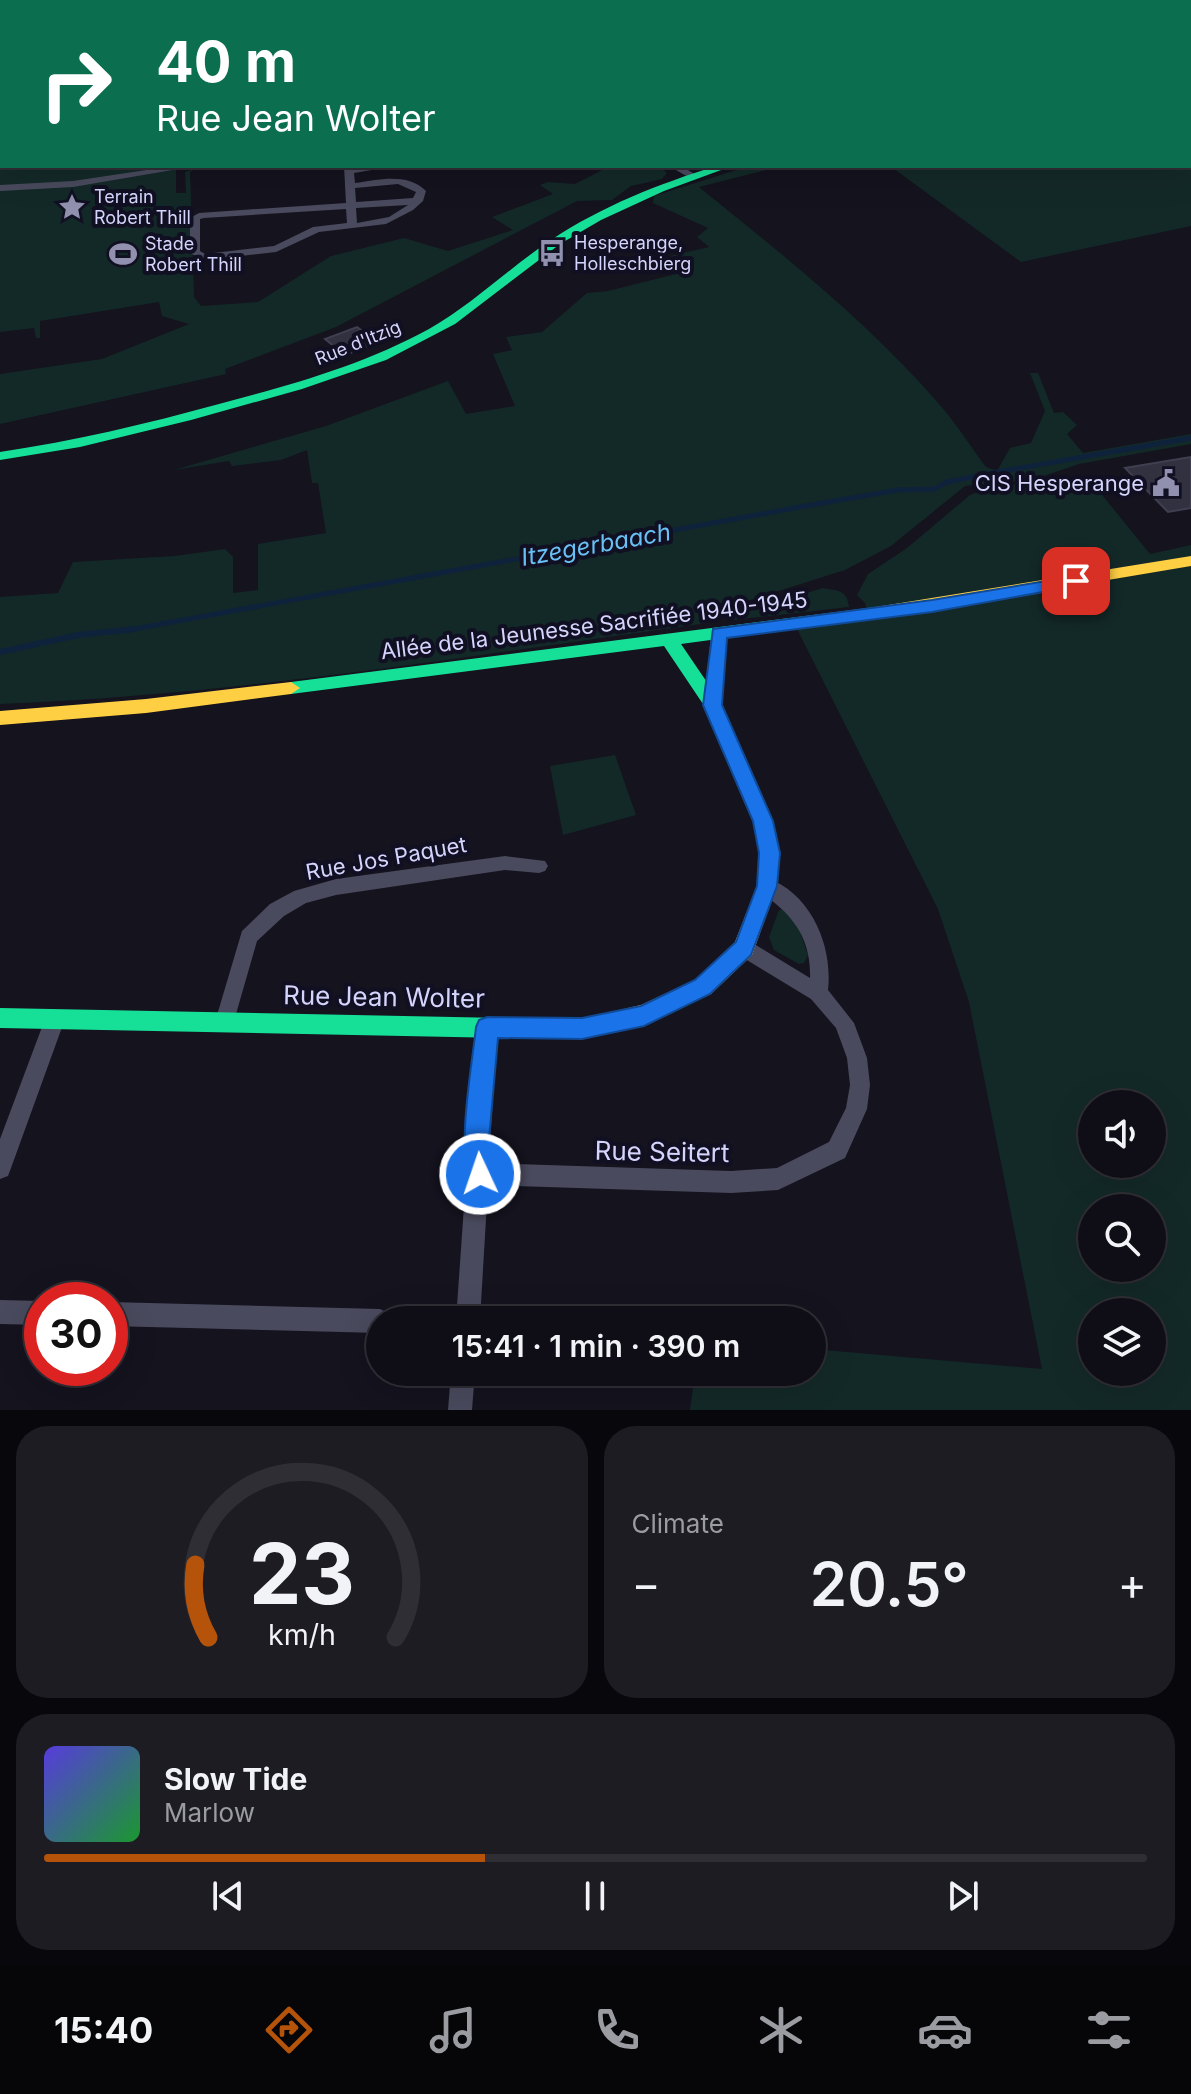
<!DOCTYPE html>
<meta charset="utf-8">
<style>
body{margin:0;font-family:Inter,sans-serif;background:#1d1c23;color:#f1f3f6;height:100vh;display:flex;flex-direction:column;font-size:30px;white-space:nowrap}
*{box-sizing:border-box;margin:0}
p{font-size:26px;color:#9b9ca1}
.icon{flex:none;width:44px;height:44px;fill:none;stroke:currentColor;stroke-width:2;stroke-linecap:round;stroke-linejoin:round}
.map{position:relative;height:1410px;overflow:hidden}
.sheet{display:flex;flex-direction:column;gap:16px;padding:16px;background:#08080c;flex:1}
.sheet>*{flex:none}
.banner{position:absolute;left:0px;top:0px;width:1192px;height:168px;box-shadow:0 8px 32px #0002,0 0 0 2px #2f2e35;background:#0b6e4f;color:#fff;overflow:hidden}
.tools{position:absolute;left:1078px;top:1090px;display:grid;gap:16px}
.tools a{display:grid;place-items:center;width:88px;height:88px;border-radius:50%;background:#0f0e16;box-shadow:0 8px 32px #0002,0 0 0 2px #2f2e35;font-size:40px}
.speed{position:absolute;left:24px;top:1282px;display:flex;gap:16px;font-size:40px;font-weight:700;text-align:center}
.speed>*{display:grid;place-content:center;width:104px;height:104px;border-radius:50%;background:#0f0e16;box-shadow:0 8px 32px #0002,0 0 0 2px #2f2e35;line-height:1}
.speed .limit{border:12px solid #d22;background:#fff;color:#111}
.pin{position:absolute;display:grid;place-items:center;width:68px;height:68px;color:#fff;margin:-34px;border-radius:16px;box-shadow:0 4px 12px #0006}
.me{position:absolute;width:88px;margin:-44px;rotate:357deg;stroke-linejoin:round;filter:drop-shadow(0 0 6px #0008)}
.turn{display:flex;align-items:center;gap:28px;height:168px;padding:0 24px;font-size:36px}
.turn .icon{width:104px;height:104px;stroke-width:2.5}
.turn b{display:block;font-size:56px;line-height:68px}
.big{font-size:60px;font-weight:600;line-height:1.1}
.sheet .card{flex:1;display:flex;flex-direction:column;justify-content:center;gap:12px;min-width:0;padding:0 28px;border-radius:32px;background:#1d1c23}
.sheet .dial{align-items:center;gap:0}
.dial svg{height:208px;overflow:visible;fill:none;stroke:#2f2e35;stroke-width:7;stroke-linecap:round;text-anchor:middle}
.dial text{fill:#f1f3f6;stroke:none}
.song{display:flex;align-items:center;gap:24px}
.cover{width:96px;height:96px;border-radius:12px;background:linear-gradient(135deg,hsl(250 70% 55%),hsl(130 70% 35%))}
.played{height:8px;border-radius:4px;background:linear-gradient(90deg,#b45309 40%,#2f2e35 40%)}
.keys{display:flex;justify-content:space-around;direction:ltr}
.heat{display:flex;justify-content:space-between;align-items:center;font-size:44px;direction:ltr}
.sheet .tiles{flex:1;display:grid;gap:16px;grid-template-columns:1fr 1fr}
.card:last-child{grid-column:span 2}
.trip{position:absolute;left:366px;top:1306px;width:460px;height:80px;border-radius:40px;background:#0f0e16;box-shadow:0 8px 32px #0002,0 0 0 2px #2f2e35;font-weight:600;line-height:80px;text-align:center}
.tab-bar{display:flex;height:128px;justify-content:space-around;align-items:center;background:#060609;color:#9b9ca1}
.tab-bar .icon{width:56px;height:56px}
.tab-bar .on{color:#b45309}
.tab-bar b{font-size:36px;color:#f1f3f6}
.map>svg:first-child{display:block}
</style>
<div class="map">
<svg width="1191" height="1410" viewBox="0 0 1191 1410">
<rect width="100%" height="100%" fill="#14131e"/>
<path fill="#132928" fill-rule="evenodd" d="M0,0h161l-159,2v164h189l-15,2v25h10l-1,-21 9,-3 -4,3 4,125 7,9 57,-4 73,-46 73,-18 44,13 65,-21 -21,-13 61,-23 -13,-9 8,-3 27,2 35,-18h49l8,7 -5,6 -31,7 -19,14 -35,1 -241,126 -111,42 1,5 -226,50v-50l102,-15 87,-35 -27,-8 -3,-14 -119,19v17h-4l-2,-10 -34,4z
M1191,94v132l-170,36 -131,-96h300z
M749,166h33l-83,21c83,67 170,136 240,217 17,19 31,42 47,63l11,4 13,-23 21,-5 14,-32 -15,-38h8l16,40 9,-1 14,13 -10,9 16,19 108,-19v10l-112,20 -44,15 -70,7 -74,60 -46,24 -136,43 -1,10c-235,32 -470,72 -708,81v-107l58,-4 15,-31 102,-6 50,-7 8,8v36l25,-3v-46l68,-11 -8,-50h-6l-5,-33 -26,10 -49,6 -3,-5 -55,9 152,-44 122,-45 18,33 49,-8 -22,-52 19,-4 -6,-13 36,-5 45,-39 21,-2 76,-19 -14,-16 39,-9 -12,-10 11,-9 -55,-25 1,-7z
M1040,483l54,2 56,69 41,-9v865h-501l5,-38h117v-23l230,20 -73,-367 -31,-93 -141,-280 73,-10 -5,-16 -8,-8 11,-21 39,-26 63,-53 26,-10zM1092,1104h60v60h-60zM1092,1208h60v60h-60zM1092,1312h60v60h-60z
M823,588c16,3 24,2 26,19l-117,13 3,-5z
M615,755l21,60 -73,20 -13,-69z
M785,909l14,20 9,26 -4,8 -5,1 -25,-14 -5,-13 10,-27z"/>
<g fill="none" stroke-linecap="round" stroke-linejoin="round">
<path stroke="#0e223b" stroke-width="5" d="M123,631l688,-126 87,-15 36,-1 13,-7 50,-10 194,-34"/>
<path stroke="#0e223b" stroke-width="6" d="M0,652l78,-17 56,-6"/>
</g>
<path fill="#323140" stroke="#403f51" stroke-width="2" d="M357,327l21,15 -33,13 -20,-16z
M1191,457v51l-23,4 -43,-44z"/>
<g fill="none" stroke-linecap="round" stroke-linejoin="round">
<path fill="#4a4a5e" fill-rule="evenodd" d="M173,166h23l-123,21 -73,4v-6l73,-4z
M344,166h51l-41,7 1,10c23,-3 52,-11 71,8l-3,10 -10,9 -27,14 -67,8 -43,20 -72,8 -14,-7v-35l9,-5 147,-10zM398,184l18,8 -3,6 -57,4 -1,-14zM408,205l-19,12 -32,6 -1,-15zM346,209l1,14 -34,4 -39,19 -69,8 -5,-3v-32l4,-1z
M669,166h12l17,10 -8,2z
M719,628l8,5 -6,72 -8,6 -8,-6 6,-72z
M505,856l40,5 3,5 -3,5 -6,2 -34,-3 -169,25 -30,8 -22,13 -27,25 -25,87 -7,3 -7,-3 -3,-6 27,-91 28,-27 24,-13 42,-12z
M767,878c45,16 66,69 61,112l26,33 13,35 3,27 -3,24 -22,49 -67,32 -47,3 -243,-8 -8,135h-24l18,-256 3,-37 3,-7 7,-2 7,2 3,7 -8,136 242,8 46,-3 52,-26 17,-34 4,-23 -3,-27 -11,-30 -25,-29 -74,-45 -3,-6 3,-6 7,-2 7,2 59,36c1,-31 -10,-54 -34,-74 -7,-6 -14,-10 -18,-18l3,-5z
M55,1010l7,3 3,6 -54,149 -3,8 -8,3v-40l45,-120 3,-6z
M0,1300l42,1v24l-42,-1z
M110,1302l270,7 8,4 3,7h-11v13l-270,-7z
M451,1372h24l-3,38h-24z"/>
<path fill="#16e098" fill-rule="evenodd" d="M716,166h16l-68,25 -63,29 -41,24 -105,80 -69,36 -84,29 -111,31 -111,27 -80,13v-8c74,-11 146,-28 219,-48 72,-19 144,-39 210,-75 44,-25 80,-61 122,-89 51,-34 108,-56 165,-74z
M876,607l8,6 -2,4 -201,27 38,56 24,54 -2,5h-14l-22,-52 -41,-61 -373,48 -9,-6 9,-6z
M0,1008l503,10 8,3 3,7 -3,7 -8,3 -503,-10z"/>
<path fill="#ffcf43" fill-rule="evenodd" d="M1190,63h1v6h-1z
M1191,556v10l-315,53 -8,-6 8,-6z
M291,682l9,6 -9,6 -145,19 -146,12v-14l146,-12z
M734,747l7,2 2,5 30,67 6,32 -2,33 -25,69 -41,39 -67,31 -62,14 -79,-1 -8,-3 -3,-7 3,-7 8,-3 79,1 59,-14 54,-25 40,-38 22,-56 2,-33 -6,-32 -28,-67 2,-5z"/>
</g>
<path fill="#1a73e8" stroke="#114b97" stroke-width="2" d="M1076,576l6,1 2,4 -2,4 -150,27 -205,26 -5,67 51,116 7,32 -3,33 -26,69 -41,39 -66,32 -62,13 -84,-1 -9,101 3,35 -4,9 -8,4 -9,-4c-15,-35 1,-116 5,-156l3,-7 8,-3 95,1 59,-12 54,-26 41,-38 21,-56 2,-33 -6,-32 -50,-116 10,-76 219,-29z"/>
<defs>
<g id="sight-bare" transform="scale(2.16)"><path d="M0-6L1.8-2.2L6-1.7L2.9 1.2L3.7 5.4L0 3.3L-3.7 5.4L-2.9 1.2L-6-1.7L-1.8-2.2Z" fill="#9190ae" stroke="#110f22" stroke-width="2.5" paint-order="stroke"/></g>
<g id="bus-bare" transform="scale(2.16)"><path d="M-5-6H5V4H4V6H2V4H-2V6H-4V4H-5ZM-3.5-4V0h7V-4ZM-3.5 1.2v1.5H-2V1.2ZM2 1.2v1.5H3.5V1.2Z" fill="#9190ae" stroke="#110f22" stroke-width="2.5" paint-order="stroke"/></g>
<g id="stadium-bare" transform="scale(2.16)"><path d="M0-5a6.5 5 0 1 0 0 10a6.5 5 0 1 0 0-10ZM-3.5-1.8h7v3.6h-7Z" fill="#9190ae" stroke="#110f22" stroke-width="2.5" paint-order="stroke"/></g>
<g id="civic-bare" transform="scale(2.16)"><path d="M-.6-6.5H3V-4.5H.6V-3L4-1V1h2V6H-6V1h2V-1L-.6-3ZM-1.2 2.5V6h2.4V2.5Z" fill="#9190ae" stroke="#110f22" stroke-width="2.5" paint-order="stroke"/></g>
</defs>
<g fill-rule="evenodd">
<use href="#sight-bare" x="72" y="207"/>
<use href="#bus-bare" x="552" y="253"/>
<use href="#stadium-bare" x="123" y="254"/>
<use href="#civic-bare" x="1166" y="483"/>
</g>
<g text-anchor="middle" stroke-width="8" stroke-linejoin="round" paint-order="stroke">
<g font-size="18" fill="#d5d4fc" stroke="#110f22" text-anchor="start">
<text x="94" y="203">Terrain<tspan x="94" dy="21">Robert Thill</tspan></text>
<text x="574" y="249">Hesperange,<tspan x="574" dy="21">Holleschbierg</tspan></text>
<text x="145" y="250">Stade<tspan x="145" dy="21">Robert Thill</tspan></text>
</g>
<g font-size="18" fill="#d5d4fc" stroke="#110f22">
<text transform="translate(358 343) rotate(-22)" y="6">Rue d'Itzig</text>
</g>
<g font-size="22" fill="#d5d4fc" stroke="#110f22" text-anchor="end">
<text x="1144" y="491">CIS Hesperange</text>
</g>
<g font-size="22" fill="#d5d4fc" stroke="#110f22">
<text transform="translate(594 625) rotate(-7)" y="8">Allée de la Jeunesse Sacrifiée 1940-1945</text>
<text transform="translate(386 858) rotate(-10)" y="8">Rue Jos Paquet</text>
</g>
<g font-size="24" font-style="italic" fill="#69c0f5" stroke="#110f22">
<text transform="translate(596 545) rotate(-10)" y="8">Itzegerbaach</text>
</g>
<g font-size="26" fill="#d5d4fc" stroke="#110f22">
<text transform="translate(384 997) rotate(1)" y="9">Rue Jean Wolter</text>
<text transform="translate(662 1152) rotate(1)" y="9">Rue Seitert</text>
</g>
</g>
</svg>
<div class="tools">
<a><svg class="icon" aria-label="sound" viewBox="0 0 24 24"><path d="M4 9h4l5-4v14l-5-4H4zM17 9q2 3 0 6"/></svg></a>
<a><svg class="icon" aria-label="search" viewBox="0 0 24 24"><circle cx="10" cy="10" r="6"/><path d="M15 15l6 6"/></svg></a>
<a><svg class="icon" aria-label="layers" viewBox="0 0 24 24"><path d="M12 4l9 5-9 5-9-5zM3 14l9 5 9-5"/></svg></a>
</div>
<div class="speed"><div class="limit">30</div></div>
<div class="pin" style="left:1076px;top:581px;background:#d93025"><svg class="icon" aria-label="arrive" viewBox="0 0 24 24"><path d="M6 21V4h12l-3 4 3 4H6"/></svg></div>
<svg class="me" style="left:480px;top:1174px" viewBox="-20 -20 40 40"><circle r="17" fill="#1a73e8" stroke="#fff" stroke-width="3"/><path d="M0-11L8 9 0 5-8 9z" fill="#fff"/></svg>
<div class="trip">15:41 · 1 min · 390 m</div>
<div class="banner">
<div class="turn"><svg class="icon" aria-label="right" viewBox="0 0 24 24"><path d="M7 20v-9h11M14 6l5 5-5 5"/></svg><div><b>40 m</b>Rue Jean Wolter</div></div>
</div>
</div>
<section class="sheet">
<div class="tiles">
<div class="card dial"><svg viewBox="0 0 100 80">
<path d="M14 69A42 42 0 1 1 86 69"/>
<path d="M14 69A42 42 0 0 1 9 41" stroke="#b45309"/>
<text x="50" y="56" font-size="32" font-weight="700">23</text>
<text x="50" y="72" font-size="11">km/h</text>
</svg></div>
<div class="card"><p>Climate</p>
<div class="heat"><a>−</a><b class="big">20.5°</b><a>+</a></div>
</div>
<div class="card">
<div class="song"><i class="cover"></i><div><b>Slow Tide</b><p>Marlow</p></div></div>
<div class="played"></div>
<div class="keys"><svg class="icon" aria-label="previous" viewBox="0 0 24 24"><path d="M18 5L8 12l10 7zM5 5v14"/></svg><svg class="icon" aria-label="pause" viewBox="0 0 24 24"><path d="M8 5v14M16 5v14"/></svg><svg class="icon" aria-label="next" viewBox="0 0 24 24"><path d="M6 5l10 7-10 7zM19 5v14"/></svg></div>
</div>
</div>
</section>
<nav class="tab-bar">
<b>15:40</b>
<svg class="icon on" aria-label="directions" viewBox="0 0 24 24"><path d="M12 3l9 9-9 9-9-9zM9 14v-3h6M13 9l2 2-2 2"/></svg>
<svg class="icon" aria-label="music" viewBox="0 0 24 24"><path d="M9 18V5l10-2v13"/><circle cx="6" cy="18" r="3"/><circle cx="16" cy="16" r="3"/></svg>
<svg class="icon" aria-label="phone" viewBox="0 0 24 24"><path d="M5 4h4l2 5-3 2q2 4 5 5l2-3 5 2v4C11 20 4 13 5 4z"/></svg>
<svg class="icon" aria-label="climate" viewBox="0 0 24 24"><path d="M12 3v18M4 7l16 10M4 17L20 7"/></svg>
<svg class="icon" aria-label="car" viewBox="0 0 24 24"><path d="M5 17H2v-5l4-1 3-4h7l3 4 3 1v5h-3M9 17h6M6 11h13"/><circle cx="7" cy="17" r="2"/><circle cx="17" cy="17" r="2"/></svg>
<svg class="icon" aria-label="filters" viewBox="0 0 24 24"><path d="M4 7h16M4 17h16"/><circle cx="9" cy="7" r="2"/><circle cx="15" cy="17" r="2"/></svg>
</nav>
